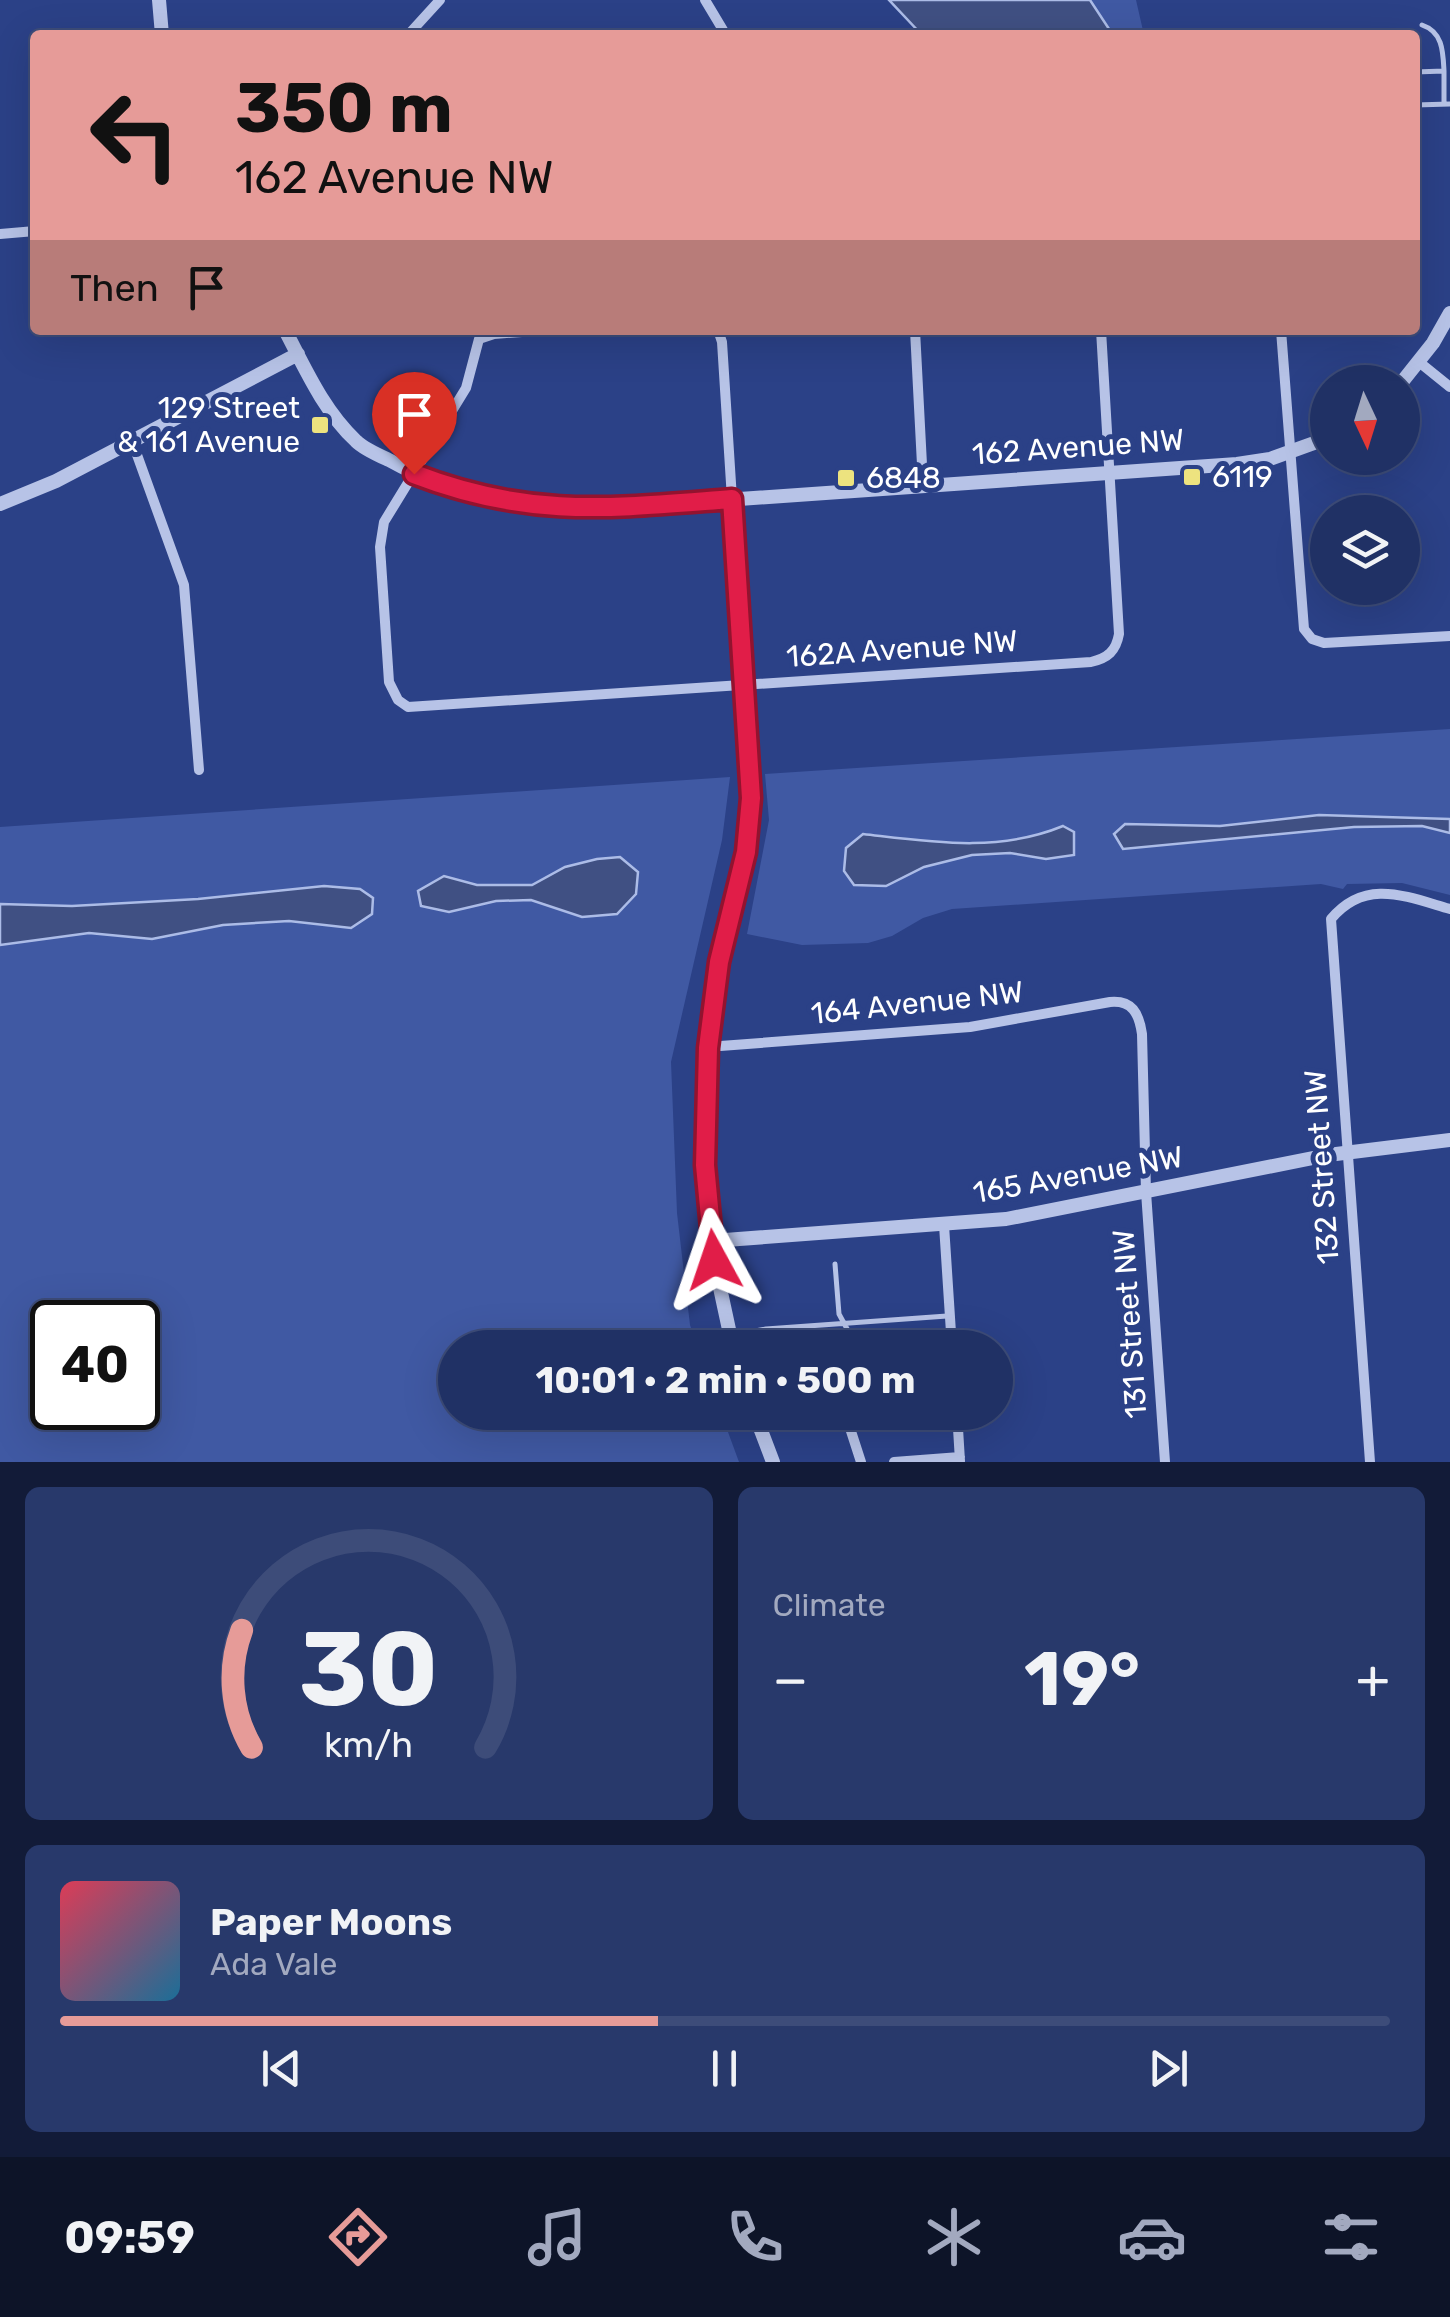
<!DOCTYPE html>
<meta charset="utf-8">
<style>
body{margin:0;font-family:Rubik,sans-serif;background:#28396b;color:#f1f3f6;height:100vh;display:flex;flex-direction:column;font-size:38px;white-space:nowrap}
*{box-sizing:border-box;margin:0}
p{font-size:32px;color:#a2a9bf}
.icon{flex:none;width:55px;height:55px;fill:none;stroke:currentColor;stroke-width:2;stroke-linecap:round;stroke-linejoin:round}
.map{position:relative;height:1462px;overflow:hidden}
.side{display:flex;flex-direction:column;gap:25px;padding:25px;background:#121b38;flex:1}
.side>*{flex:none}
.banner{position:absolute;left:30px;top:30px;width:1390px;height:305px;border-radius:10px;box-shadow:0 10px 40px #0002,0 0 0 2px #3d4c79;background:#e69b98;color:#111;overflow:hidden}
.needle{width:65px;rotate:176deg}
.controls{position:absolute;left:1310px;top:365px;display:grid;gap:20px}
.controls a{display:grid;place-items:center;width:110px;height:110px;border-radius:50%;background:#203165;box-shadow:0 10px 40px #0002,0 0 0 2px #3d4c79;font-size:50px}
.speed{position:absolute;left:30px;top:1300px;display:flex;gap:20px;font-size:50px;font-weight:700;text-align:center}
.speed>*{display:grid;place-content:center;width:130px;height:130px;border-radius:50%;background:#203165;box-shadow:0 10px 40px #0002,0 0 0 2px #3d4c79;line-height:1}
.speed .limit{border:5px solid #111;border-radius:15px;background:#fff;color:#111}
.pin{position:absolute;display:grid;place-items:center;width:85px;height:85px;color:#fff;margin:-102px -42px;border-radius:50% 50% 50% 0;rotate:-45deg;box-shadow:0 0 10px #0007}
.pin .icon{rotate:45deg}
.me{position:absolute;width:110px;margin:-55px;rotate:355deg;stroke-linejoin:round;filter:drop-shadow(0 0 8px #0008)}
.turn{display:flex;align-items:center;gap:35px;height:210px;padding:0 40px;font-size:45px}
.turn .icon{width:130px;height:130px;stroke-width:2.5}
.turn b{display:block;font-size:70px;line-height:85px}
.then{display:flex;align-items:center;height:95px;padding:0 40px;background:#0003;gap:20px;font-size:38px}
.big{font-size:75px;font-weight:700;line-height:1.1}
.side .tile{flex:1;display:flex;flex-direction:column;justify-content:center;gap:15px;min-width:0;padding:0 35px;border-radius:15px;background:#28396b}
.side .dial{align-items:center;gap:0}
.dial svg{height:260px;overflow:visible;fill:none;stroke:#3d4c79;stroke-width:7;stroke-linecap:round;text-anchor:middle}
.dial text{fill:#f1f3f6;stroke:none}
.song{display:flex;align-items:center;gap:30px}
.cover{width:120px;height:120px;border-radius:15px;background:linear-gradient(135deg,hsl(350 70% 55%),hsl(200 70% 35%))}
.played{height:10px;border-radius:5px;background:linear-gradient(90deg,#e69b98 45%,#3d4c79 45%)}
.keys{display:flex;justify-content:space-around;direction:ltr}
.heat{display:flex;justify-content:space-between;align-items:center;font-size:55px;direction:ltr}
.side .tiles{flex:1;display:grid;gap:25px;grid-template-columns:1fr 1fr}
.tile:last-child{grid-column:span 2}
.trip{position:absolute;left:438px;top:1330px;width:575px;height:100px;border-radius:50px;background:#203165;box-shadow:0 10px 40px #0002,0 0 0 2px #3d4c79;font-weight:700;line-height:100px;text-align:center}
.dock{display:flex;height:160px;justify-content:space-around;align-items:center;background:#0d1428;color:#a2a9bf}
.dock .icon{width:70px;height:70px}
.dock .current{color:#e69b98}
.dock b{font-size:45px;color:#f1f3f6}
.map>svg:first-child{display:block}
</style>
<div class="map">
<svg width="1450" height="1462" viewBox="0 0 1450 1462">
<rect width="100%" height="100%" fill="#2b4187"/>
<path fill="#4059a3" fill-rule="evenodd" d="M888,0h248l8,35h-222z
M1450,729v166l-48,-12 -55,1 -4,5 -22,-5 -369,25 -29,9 -31,18 -24,7 -66,2 -55,-11 22,-114 -4,-46z
M730,777l-8,63 -51,222 6,151 13,112 8,22 -243,1v64l266,1 18,49h-739v-635zM52,1322h86v86h-86z"/>
<path fill="#405083" stroke="#acbce7" stroke-width="2.5" d="M889,0h201l23,35h-191z
M1319,815l131,4v14l-28,-7 -68,1 -231,22 -9,-15 11,-10 95,2z
M1063,826l11,6v23l-28,4 -36,-6 -38,2 -48,12 -38,19 -32,-1 -10,-14 2,-23 17,-14c69,8 134,19 200,-8z
M620,857l18,15 -2,22 -19,20 -35,3 -51,-17 -35,1 -47,11 -28,-6 -3,-15 26,-15 33,9h55l33,-18 32,-8z
M324,886l36,3 13,9 -1,16 -21,14 -62,-7 -66,4 -71,14 -63,-6 -89,12v-41l72,2 126,-7z"/>
<g fill="none" stroke-linecap="round" stroke-linejoin="round">
<path stroke="#b7c3e7" stroke-width="5" d="M1422,25c21,7 21,27 22,46
M1415,72l29,-1v33
M1415,105l35,-1
M835,1264l4,50 13,24 1,10
M734,1335l32,-6 181,-13"/>
<path stroke="#b7c3e7" stroke-width="10" d="M705,0l21,35
M408,35l32,-35
M0,234l35,-3
M550,330l-56,4 -15,5 -13,49 -82,134 -4,25 9,135 9,18 10,7 683,-45c17,-4 25,-11 28,-28l-18,-304
M718,330l4,12 10,157
M915,330l8,154
M1281,330l23,299 8,10 12,4 126,-7
M1419,362l31,25
M132,441l52,144 15,185
M707,1047l263,-20 140,-25c22,-2 29,11 32,32l4,158 19,270
M944,1225l8,123
M957,1412l3,49
M849,1425l12,37
M894,1462l66,-5
M1370,1462l-39,-543c34,-41 74,-23 119,-10"/>
<path stroke="#b7c3e7" stroke-width="14" d="M159,0l3,35
M285,330c20,38 38,80 71,111 8,8 22,14 33,19 64,36 135,49 209,49l639,-45 33,-5 58,-21
M1402,382l31,-39 17,-30
M732,499l18,271v54l-36,169 -7,54 -3,83 10,130 19,88
M0,504l56,-23 242,-127
M712,1241l294,-22 322,-64 122,-15
M754,1412l19,50"/>
</g>
<g fill="none" stroke-linecap="round" stroke-linejoin="round">
<g stroke="#92132f" stroke-width="25">
<path id="route" d="M414,474c116,45 198,34 318,25l19,299 -5,54 -27,110 -11,86 -3,117 9,95"/>
</g>
<use href="#route" stroke="#e11d48" stroke-width="18"/>
</g>
<g fill="#ede37f" stroke="#2b4187" stroke-width="4">
<rect x="310" y="415" width="20" height="20" rx="5"/>
<rect x="1182" y="467" width="20" height="20" rx="5"/>
<rect x="836" y="468" width="20" height="20" rx="5"/>
</g>
<g text-anchor="middle" stroke-width="10" stroke-linejoin="round" paint-order="stroke">
<g font-size="30" fill="#fff" stroke="#2b4187" text-anchor="start">
<text x="300" y="418" text-anchor="end">129 Street<tspan x="300" dy="34">&amp; 161 Avenue</tspan></text>
<text x="1212" y="487">6119</text>
<text x="866" y="488">6848</text>
</g>
<g font-size="30" fill="#fff" stroke="#2b4187">
<text transform="translate(1078 447) rotate(-4)" y="10">162 Avenue NW</text>
<text transform="translate(902 649) rotate(-4)" y="10">162A Avenue NW</text>
<text transform="translate(917 1003) rotate(-6)" y="10">164 Avenue NW</text>
<text transform="translate(1322 1167) rotate(-94)" y="10">132 Street NW</text>
<text transform="translate(1078 1175) rotate(-10)" y="10">165 Avenue NW</text>
<text transform="translate(1130 1324) rotate(-94)" y="10">131 Street NW</text>
</g>
</g>
</svg>
<div class="controls">
<a><svg class="needle" viewBox="-14 -14 28 28"><path d="M0-13l5 13h-10z" fill="#e53935"/><path d="M0 13l5-13h-10z" fill="#a2a9bf"/></svg></a>
<a><svg class="icon" aria-label="layers" viewBox="0 0 24 24"><path d="M12 4l9 5-9 5-9-5zM3 14l9 5 9-5"/></svg></a>
</div>
<div class="speed"><div class="limit">40</div></div>
<div class="pin" style="left:414px;top:474px;background:#d93025"><svg class="icon" aria-label="arrive" viewBox="0 0 24 24"><path d="M6 21V4h12l-3 4 3 4H6"/></svg></div>
<svg class="me" style="left:714px;top:1260px" viewBox="-20 -20 40 40"><path d="M0-17L14 15 0 8-14 15z" fill="#e11d48" stroke="#fff" stroke-width="4"/></svg>
<div class="trip">10:01 · 2 min · 500 m</div>
<div class="banner">
<div class="turn"><svg class="icon" aria-label="left" viewBox="0 0 24 24"><path d="M17 20v-9H6M10 6l-5 5 5 5"/></svg><div><b>350 m</b>162 Avenue NW</div></div>
<div class="then">Then<svg class="icon" aria-label="arrive" viewBox="0 0 24 24"><path d="M6 21V4h12l-3 4 3 4H6"/></svg></div>
</div>
</div>
<section class="side">
<div class="tiles">
<div class="tile dial"><svg viewBox="0 0 100 80">
<path d="M14 69A42 42 0 1 1 86 69"/>
<path d="M14 69A42 42 0 0 1 11 33" stroke="#e69b98"/>
<text x="50" y="56" font-size="32" font-weight="700">30</text>
<text x="50" y="72" font-size="11">km/h</text>
</svg></div>
<div class="tile"><p>Climate</p>
<div class="heat"><a>−</a><b class="big">19°</b><a>+</a></div>
</div>
<div class="tile">
<div class="song"><i class="cover"></i><div><b>Paper Moons</b><p>Ada Vale</p></div></div>
<div class="played"></div>
<div class="keys"><svg class="icon" aria-label="previous" viewBox="0 0 24 24"><path d="M18 5L8 12l10 7zM5 5v14"/></svg><svg class="icon" aria-label="pause" viewBox="0 0 24 24"><path d="M8 5v14M16 5v14"/></svg><svg class="icon" aria-label="next" viewBox="0 0 24 24"><path d="M6 5l10 7-10 7zM19 5v14"/></svg></div>
</div>
</div>
</section>
<nav class="dock">
<b>09:59</b>
<svg class="icon current" aria-label="directions" viewBox="0 0 24 24"><path d="M12 3l9 9-9 9-9-9zM9 14v-3h6M13 9l2 2-2 2"/></svg>
<svg class="icon" aria-label="music" viewBox="0 0 24 24"><path d="M9 18V5l10-2v13"/><circle cx="6" cy="18" r="3"/><circle cx="16" cy="16" r="3"/></svg>
<svg class="icon" aria-label="phone" viewBox="0 0 24 24"><path d="M5 4h4l2 5-3 2q2 4 5 5l2-3 5 2v4C11 20 4 13 5 4z"/></svg>
<svg class="icon" aria-label="climate" viewBox="0 0 24 24"><path d="M12 3v18M4 7l16 10M4 17L20 7"/></svg>
<svg class="icon" aria-label="car" viewBox="0 0 24 24"><path d="M5 17H2v-5l4-1 3-4h7l3 4 3 1v5h-3M9 17h6M6 11h13"/><circle cx="7" cy="17" r="2"/><circle cx="17" cy="17" r="2"/></svg>
<svg class="icon" aria-label="filters" viewBox="0 0 24 24"><path d="M4 7h16M4 17h16"/><circle cx="9" cy="7" r="2"/><circle cx="15" cy="17" r="2"/></svg>
</nav>
